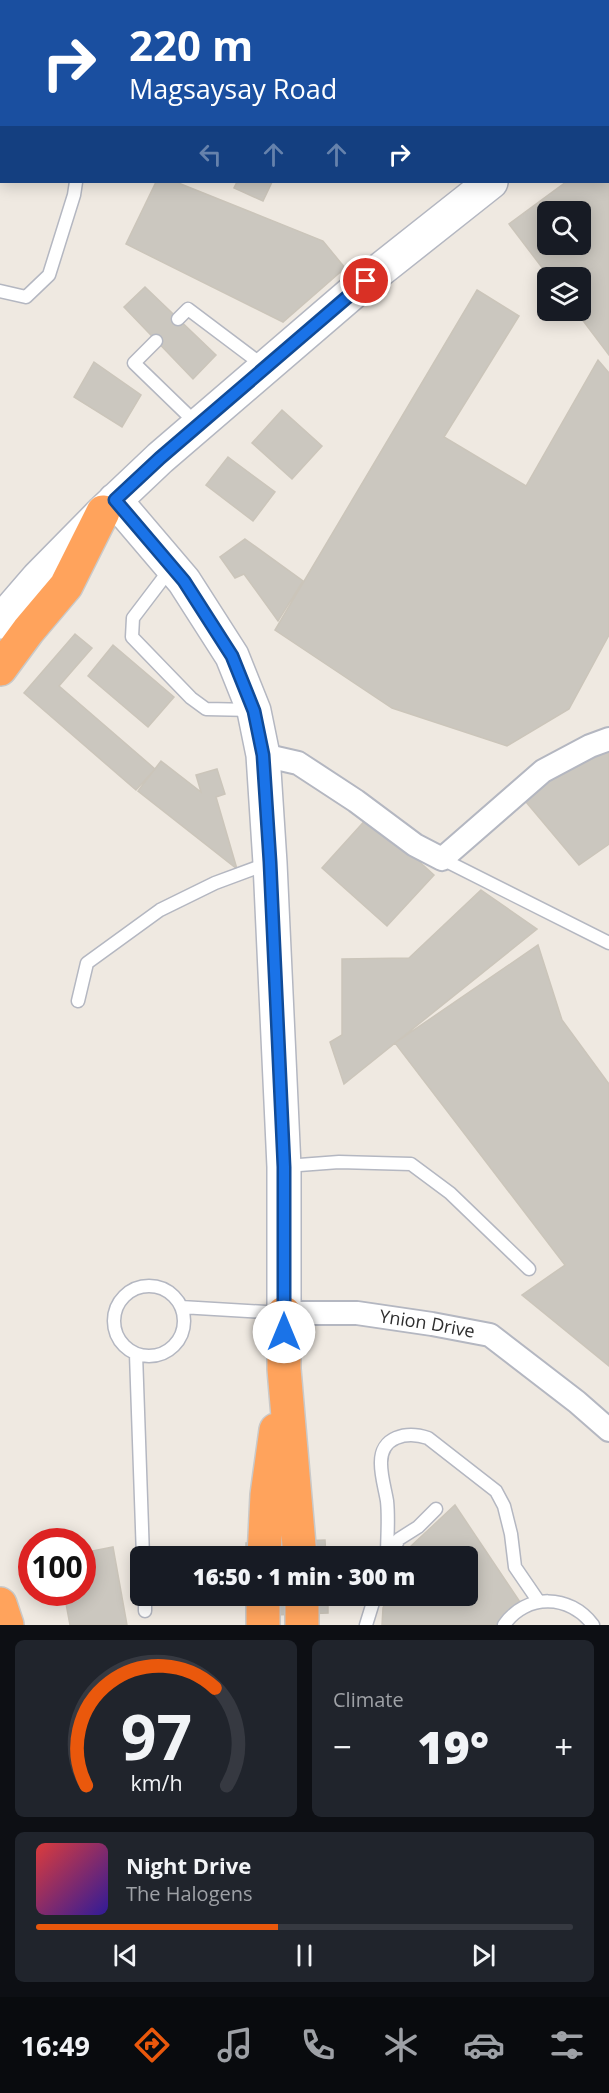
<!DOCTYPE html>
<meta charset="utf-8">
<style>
body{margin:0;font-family:"Open Sans",sans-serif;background:#20242c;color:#f1f3f6;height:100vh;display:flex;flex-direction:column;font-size:22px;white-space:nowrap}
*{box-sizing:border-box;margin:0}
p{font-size:20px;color:#9ea1a6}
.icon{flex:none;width:33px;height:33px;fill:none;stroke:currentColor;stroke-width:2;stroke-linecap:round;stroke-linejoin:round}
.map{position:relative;height:1625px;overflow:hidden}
.drawer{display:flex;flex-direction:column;gap:15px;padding:15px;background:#0d0f14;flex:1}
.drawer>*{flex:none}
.banner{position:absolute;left:0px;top:0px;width:609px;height:183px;box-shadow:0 3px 15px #0003;background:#1a4fa0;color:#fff;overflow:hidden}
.tools{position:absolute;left:537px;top:201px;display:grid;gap:12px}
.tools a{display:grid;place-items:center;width:54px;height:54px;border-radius:9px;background:#171b24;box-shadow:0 3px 15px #0003;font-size:30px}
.speed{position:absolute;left:18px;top:1528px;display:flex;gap:12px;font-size:30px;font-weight:700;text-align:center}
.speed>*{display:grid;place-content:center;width:78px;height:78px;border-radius:50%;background:#171b24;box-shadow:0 3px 15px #0003;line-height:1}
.speed .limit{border:9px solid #d22;background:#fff;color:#111}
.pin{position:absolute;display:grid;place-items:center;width:51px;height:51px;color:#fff;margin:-26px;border:3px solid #fff;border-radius:50%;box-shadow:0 2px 6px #0007}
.me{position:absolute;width:66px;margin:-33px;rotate:0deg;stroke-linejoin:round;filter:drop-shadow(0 0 4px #0008)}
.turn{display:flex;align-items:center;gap:21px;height:126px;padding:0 30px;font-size:27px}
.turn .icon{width:78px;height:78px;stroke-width:2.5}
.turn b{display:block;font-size:42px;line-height:51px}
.lanes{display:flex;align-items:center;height:57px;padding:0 30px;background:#0003;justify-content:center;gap:30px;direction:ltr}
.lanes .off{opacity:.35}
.big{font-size:45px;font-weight:800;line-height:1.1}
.drawer .card{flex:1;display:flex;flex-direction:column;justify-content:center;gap:9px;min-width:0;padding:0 21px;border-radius:9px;background:#20242c}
.drawer .dial{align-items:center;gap:0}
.dial svg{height:156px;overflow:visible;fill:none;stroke:#363941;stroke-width:7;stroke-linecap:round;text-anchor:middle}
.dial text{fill:#f1f3f6;stroke:none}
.song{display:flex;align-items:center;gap:18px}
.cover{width:72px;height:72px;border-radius:9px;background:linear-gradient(135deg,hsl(0 70% 55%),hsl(250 70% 35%))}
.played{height:6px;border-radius:3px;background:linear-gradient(90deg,#ea580c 45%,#363941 45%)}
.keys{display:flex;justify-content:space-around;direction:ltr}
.heat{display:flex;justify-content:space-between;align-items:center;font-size:33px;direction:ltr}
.drawer .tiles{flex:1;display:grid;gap:15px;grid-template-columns:1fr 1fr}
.card:last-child{grid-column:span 2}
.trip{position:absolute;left:130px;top:1546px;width:348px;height:60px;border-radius:9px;background:#171b24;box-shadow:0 3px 15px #0003;font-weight:800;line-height:60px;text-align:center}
.tabs{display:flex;height:96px;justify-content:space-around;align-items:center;background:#090b0e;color:#9ea1a6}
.tabs .icon{width:42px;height:42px}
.tabs .on{color:#ea580c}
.tabs b{font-size:27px;color:#f1f3f6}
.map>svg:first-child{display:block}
</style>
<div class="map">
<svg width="609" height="1625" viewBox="0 0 609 1625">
<rect width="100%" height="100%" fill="#efe9e1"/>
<path fill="#cbc7bf" stroke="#cbc5ba" stroke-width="1.5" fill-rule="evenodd" d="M609,149v206l-34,-45h5v-32h-30l-41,-54 57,-42h42zM548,212h32v32h-32z
M156,182h20l147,59 22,27 -62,54 -157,-78z
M237,182h35l-9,19 -29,-13z
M145,287l71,68 -23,24 -69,-72z
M477,290l42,26 -75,121 82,49 72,-126 11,13v262l-40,74 -62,37 -115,-38 -117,-78z
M94,362l47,33 -19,32 -48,-30z
M282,410l40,36 -30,33 -40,-36z
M228,457l47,35 -22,29 -47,-36z
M245,539l58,42 -25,40 -34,-47 -9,4 -15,-21z
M75,634l17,14 -33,38 96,83 -19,21 -112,-97z
M113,645l61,52 -26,30 -60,-51z
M609,750v94l-30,21 -58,-69z
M161,761l40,31 -5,-17 21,-6 8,25 -9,3 21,72 -99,-78z
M369,816l65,59 -47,51 -65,-58z
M481,890l56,39 -193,155 -14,-42 12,-7v-76l67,-1z
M538,945l24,75 47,64v282l-87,-71 43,-30 -170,-222z
M455,1505l67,100 -15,8 -11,12h-114l1,-17 5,-12h80v-39h-63l4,-9z
M325,1540l1,17h-80v-14z
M113,1547l14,78h-57l-6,-32h18v-40z
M248,1596h80v17l-79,3z"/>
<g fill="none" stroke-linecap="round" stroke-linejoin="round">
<g stroke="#b4b7c1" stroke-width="15">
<path id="lane" d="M608,106l1,2
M0,291l26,6 23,-22 25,-80 2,-13
M178,319l10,-10 77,58
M156,341l-22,22 63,61
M171,568l-38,50 -1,19 59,61 15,11 47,1
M442,859l167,84
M78,1001l9,-38 73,-53 55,-27 54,-20
M286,1166l53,-4 72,2 39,29 79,76
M114 1321a35 35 0 1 1 70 0a35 35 0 1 1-70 0Z
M181,1307l102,6
M136,1354l7,203
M387,1557c0,-19 2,-38 0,-56 -2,-12 -6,-25 -6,-37 -1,-28 26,-33 47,-26l68,53 8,15 7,28 4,33 24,35
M389,1557l10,-18 19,-12 18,-18
M145,1596v15
M366,1625l9,-29
M504,1625c22,-32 66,-31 89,0"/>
</g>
<g stroke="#b4b7c1" stroke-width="26">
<g id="street">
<path d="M263,755l35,8 58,38 59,44 27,14 101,-88 47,-25 19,-7"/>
<path id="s1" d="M284,1313h73l75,11 58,11 87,67 32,28"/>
</g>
</g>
<g stroke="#b4b7c1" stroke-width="36">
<path id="secondary" d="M608,86l1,-1
M115,500l69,81 48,75 22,55 9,44 7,108 14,304v146
M0,622l38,-44 65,-66 57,-54 206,-177 125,-99"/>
</g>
<g stroke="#c9c9c9" stroke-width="36">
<path id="highway" d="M0,669l28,-38 38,-45 37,-74
M284,1313v56l16,188
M264,1557l3,-62 9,-65
M263,1596v29
M0,1604l7,21
M302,1625v-29"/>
</g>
<use href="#lane" stroke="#fff" stroke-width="12"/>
<use href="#street" stroke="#fff" stroke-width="22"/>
<use href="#secondary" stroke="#fff" stroke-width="33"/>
<use href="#highway" stroke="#ffa35c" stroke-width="33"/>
</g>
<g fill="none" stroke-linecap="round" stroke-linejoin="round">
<g stroke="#114b97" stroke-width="15">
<path id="route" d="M284,1332v-165l-14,-305 -7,-107 -9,-44 -22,-55 -48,-75 -69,-81 45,-42 206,-177"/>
</g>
<use href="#route" stroke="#1a73e8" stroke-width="10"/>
</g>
<g text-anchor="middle" stroke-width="4.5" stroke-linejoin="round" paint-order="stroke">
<g font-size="18" fill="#2e2e2e" stroke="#fff">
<text dy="6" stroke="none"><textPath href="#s1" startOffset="144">Ynion Drive</textPath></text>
</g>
</g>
</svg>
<div class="tools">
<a><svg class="icon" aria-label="search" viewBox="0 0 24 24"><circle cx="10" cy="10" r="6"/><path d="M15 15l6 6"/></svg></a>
<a><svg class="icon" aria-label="layers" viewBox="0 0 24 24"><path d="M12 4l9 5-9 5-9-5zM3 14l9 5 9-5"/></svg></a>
</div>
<div class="speed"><div class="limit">100</div></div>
<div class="pin" style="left:366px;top:281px;background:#d93025"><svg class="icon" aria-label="arrive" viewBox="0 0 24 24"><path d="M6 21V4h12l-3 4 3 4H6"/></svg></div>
<svg class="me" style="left:284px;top:1332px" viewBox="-20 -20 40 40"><circle r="19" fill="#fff"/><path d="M0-13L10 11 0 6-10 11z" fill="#1a73e8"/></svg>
<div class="trip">16:50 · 1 min · 300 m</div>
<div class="banner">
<div class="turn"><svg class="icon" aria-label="right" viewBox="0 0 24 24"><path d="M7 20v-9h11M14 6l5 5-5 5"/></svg><div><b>220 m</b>Magsaysay Road</div></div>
<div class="lanes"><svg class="icon off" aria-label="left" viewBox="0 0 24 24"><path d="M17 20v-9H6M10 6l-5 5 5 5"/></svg><svg class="icon off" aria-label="ahead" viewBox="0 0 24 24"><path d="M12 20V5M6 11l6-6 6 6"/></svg><svg class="icon off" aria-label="ahead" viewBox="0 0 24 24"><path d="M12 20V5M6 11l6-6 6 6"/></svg><svg class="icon" aria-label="right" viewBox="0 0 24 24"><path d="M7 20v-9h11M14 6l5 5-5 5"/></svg></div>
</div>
</div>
<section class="drawer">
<div class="tiles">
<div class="card dial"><svg viewBox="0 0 100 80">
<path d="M14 69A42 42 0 1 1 86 69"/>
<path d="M14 69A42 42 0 0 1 80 19" stroke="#ea580c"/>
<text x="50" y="56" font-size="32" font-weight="700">97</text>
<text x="50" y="72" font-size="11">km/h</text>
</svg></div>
<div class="card"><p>Climate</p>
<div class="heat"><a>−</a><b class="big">19°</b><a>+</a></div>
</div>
<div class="card">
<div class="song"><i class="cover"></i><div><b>Night Drive</b><p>The Halogens</p></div></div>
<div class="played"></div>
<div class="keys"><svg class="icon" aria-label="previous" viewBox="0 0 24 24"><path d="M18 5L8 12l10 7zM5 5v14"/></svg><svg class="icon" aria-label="pause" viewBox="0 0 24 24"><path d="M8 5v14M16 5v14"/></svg><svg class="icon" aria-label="next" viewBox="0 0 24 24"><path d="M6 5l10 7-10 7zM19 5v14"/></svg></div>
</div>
</div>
</section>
<nav class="tabs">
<b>16:49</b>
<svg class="icon on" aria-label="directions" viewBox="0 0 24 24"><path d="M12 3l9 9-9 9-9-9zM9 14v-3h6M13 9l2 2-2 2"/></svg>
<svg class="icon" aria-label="music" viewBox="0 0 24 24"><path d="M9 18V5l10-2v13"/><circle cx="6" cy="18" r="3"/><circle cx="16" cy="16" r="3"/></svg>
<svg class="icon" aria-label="phone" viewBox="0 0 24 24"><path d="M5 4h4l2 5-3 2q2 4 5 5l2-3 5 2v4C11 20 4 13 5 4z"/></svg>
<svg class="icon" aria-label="climate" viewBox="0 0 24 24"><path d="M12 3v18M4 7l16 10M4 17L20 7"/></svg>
<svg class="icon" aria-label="car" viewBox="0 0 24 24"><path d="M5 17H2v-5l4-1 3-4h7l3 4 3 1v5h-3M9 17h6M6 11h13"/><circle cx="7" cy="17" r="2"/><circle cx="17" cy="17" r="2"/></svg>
<svg class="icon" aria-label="filters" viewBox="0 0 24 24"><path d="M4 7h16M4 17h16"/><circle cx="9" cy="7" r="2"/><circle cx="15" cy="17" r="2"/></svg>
</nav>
